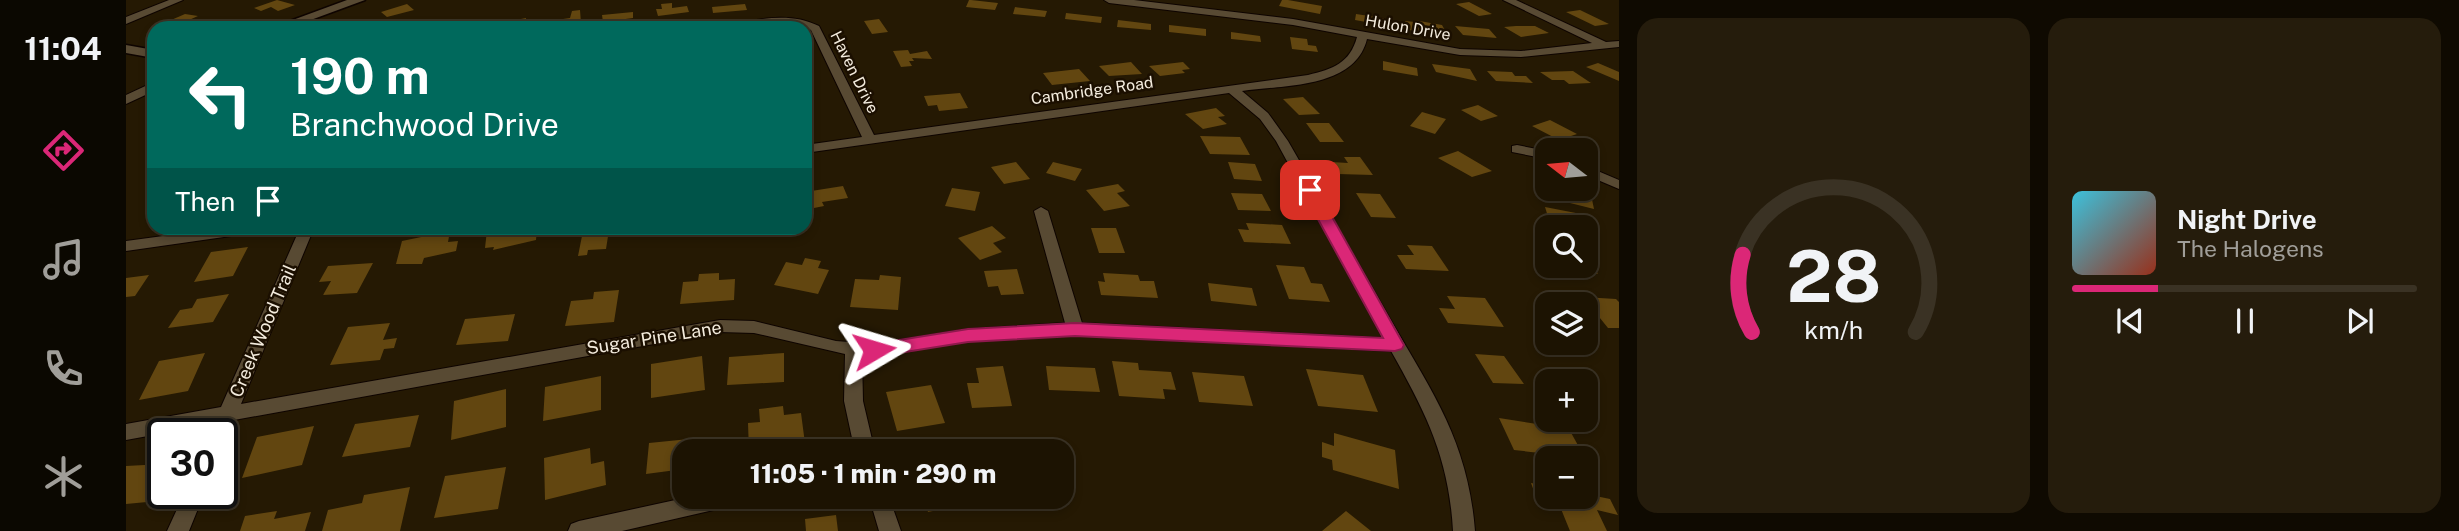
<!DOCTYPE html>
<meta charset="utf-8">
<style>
body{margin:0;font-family:"Public Sans",sans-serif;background:#251c0c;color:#f1f3f6;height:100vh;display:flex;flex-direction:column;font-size:26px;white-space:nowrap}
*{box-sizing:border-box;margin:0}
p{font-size:23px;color:#a09e99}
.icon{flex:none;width:38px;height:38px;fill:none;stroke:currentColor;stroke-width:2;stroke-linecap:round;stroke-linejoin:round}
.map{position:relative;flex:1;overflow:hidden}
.side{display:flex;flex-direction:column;gap:18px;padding:18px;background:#0f0a01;width:840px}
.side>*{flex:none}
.banner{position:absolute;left:21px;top:21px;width:665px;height:214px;border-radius:21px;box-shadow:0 4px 10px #0003,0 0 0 2px #3a3224;background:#00695c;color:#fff;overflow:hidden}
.needle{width:46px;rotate:286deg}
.tools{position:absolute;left:1409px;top:138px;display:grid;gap:14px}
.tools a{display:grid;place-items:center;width:63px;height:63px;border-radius:14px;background:#1c1302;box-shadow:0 4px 10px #0003,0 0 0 2px #3a3224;font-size:35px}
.speed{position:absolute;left:21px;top:418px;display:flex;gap:14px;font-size:35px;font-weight:700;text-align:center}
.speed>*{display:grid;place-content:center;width:91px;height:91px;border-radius:50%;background:#1c1302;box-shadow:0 4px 10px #0003,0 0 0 2px #3a3224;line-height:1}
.speed .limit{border:4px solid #111;border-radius:10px;background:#fff;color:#111}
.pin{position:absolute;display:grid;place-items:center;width:60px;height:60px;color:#fff;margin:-30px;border-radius:14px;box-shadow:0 4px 10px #0006}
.me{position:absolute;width:77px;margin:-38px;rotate:83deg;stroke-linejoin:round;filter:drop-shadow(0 0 5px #0008)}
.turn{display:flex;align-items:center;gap:24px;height:147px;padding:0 28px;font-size:32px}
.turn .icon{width:91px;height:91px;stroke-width:2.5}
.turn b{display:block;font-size:49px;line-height:60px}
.then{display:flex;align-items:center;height:66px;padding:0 28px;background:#0003;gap:14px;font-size:26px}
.side .widget{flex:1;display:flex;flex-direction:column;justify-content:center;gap:10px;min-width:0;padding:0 24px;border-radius:21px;background:#251c0c}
.side .dial{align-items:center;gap:0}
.dial svg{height:182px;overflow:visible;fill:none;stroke:#3a3224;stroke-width:7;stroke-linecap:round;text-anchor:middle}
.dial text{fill:#f1f3f6;stroke:none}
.song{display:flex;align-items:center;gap:21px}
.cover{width:84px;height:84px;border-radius:10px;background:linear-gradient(135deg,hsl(190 70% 55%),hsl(10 70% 35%))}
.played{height:7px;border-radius:4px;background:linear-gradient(90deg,#db2777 25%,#3a3224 25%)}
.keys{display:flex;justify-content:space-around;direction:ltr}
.side .tiles{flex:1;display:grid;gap:18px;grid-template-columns:repeat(2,1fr)}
.trip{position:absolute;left:546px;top:439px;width:402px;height:70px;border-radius:21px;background:#1c1302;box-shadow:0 4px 10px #0003,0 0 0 2px #3a3224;font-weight:800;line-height:70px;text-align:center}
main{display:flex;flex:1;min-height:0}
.tabs{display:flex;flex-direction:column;width:126px;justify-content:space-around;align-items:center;background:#0b0801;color:#a09e99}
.tabs .icon{width:49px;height:49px}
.tabs .active{color:#db2777}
.tabs b{font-size:32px;color:#f1f3f6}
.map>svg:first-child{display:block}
</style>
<main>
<nav class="tabs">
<b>11:04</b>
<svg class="icon active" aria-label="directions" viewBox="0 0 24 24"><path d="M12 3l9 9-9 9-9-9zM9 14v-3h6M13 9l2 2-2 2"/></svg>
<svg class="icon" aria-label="music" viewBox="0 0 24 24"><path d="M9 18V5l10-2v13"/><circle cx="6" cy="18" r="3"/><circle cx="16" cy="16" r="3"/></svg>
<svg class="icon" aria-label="phone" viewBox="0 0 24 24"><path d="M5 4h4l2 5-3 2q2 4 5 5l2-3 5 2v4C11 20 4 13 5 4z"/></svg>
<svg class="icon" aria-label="climate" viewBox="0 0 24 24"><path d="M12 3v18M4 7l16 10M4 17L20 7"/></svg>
</nav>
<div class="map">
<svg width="1493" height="531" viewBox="0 0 1493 531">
<rect width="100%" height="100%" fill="#251903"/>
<path fill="#624610" d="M151,0l18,5 -17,6 -7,-4 -10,4 -7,-3z
M843,0h2l27,3 -3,7 -29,-3z
M1156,0h6l34,6 -2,8 -41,-8z
M1343,2l23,12 -13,2 -23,-12z
M546,3v5l15,-2 2,6 -31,4 -2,-7h6l-1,-5z
M281,4l7,6 -27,7 -6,-5z
M619,4l2,6 -34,3 -1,-6z
M889,7l32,4 -2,6 -32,-3z
M454,10l1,13 -33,4 1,-6 21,-3 2,-7z
M1454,10l29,14 -14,2 -29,-14z
M507,12v6l-30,4 -1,-7z
M940,13l36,4 -1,6 -36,-4z
M59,14l13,2 -27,12 -16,-1z
M1230,14l33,5v7l-34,-6z
M400,18v10h-32l7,-5z
M232,19l10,4 -13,5h-21z
M753,19l9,13 -16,2 -8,-13z
M85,20l12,1 -13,7h-17z
M992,20l33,4v6l-34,-3z
M1288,20l28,5 5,9 -39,-4 -3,-9 10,1z
M1043,25l37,4v7l-37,-4z
M1329,26l34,3 8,9 -34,-3z
M1390,26h19l14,7 -28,4 -17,-10z
M1105,32l29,4 1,6 -30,-3z
M1164,37l17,2 1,6 8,1 2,6 -26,-3z
M782,50l2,4 17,-3 5,8 -20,-1 2,3h-5l3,5 -11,1 -8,-16z
M1257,61l34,7 1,8 -35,-6z
M1005,62l11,12 -33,2 -10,-10z
M1057,62l7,7 -8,1 3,3 -25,3 -11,-10z
M1472,63l21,9v9l-33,-14z
M1306,64l38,5 7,12 -41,-9z
M953,69l11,12 -38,4 -9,-12z
M1361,71l25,1 3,4h11l7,7 -37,-2z
M1447,71l18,12 -22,1 -5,-4h-12l-12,-8z
M834,93l8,15 -29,3 -2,-6 -9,1 -4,-10z
M1177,97l17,17 -21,1 -16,-16z
M1352,105l20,11 -17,5 -20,-11z
M1090,108l9,8 -7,1 9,7 -24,5 -18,-15z
M1296,112l24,7 -11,15 -25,-8z
M1424,120l27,14 -18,6 -27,-14z
M1180,123h23l15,19h-24z
M1074,136l40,1 10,18 -40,-1z
M1332,151l34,20 -20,6 -34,-19z
M1218,157h16l13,18 -35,-1 -7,-12 17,1z
M890,162l14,17 -26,5 -13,-17z
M927,162l29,7 -7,12 -29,-8z
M1102,162l27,2 7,17 -28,-2z
M992,184l7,7 -8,2 13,13 -26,5 -18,-21z
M1460,184l3,1 5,24 -28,-7 -2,-13h22z
M717,186l5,12 -26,4 2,4 -10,2 -2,-5 -7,2v-13z
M826,188l28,4 -5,19 -30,-5z
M1105,193l31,1 9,17 -33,-1z
M1230,193l24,1 16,24 -25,-1z
M1419,207l36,7 8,23 -3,-1v-8h-26l-2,-6 -9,-2z
M1120,223l36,2 9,19 -47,-2 -6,-13 11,1z
M866,226l14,12 -13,5 9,9 -22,8 -22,-22z
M380,228l-1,2 32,-2 -1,12 -43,10 1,-3 -9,1 2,-18z
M965,228h25l9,25h-26z
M483,230l-3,19 -18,1 -1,5 -9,1 4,-20z
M324,231l-2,11 10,-1 -2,10 -32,7 -2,6h-26l6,-23z
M1281,245l25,1 17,25 -43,-2 -9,-14h17z
M122,247l-15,29 -39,6 17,-30z
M1460,253l12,21 -30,-4 -2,-4h20z
M679,258l16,3 -3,7 11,2 -11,24 -44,-9 12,-23 16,3z
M247,263l-16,30 -34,2 8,-14 -12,1 9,-16z
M1150,265l28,2 7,16 11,1 8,18 -41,-3z
M891,269l7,25 -23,1 -3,-9 -10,1 -4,-16z
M593,273v7l16,-1 -1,21 -54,4 3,-22 15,-1 1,-7z
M977,273l35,2 2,6h14l4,17 -57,-3 -3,-14 7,1z
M23,275l-14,21 -9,1v-19z
M754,275l21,2 -3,33 -48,-3 5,-28 24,1z
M1082,283l44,5 5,18 -46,-5z
M493,290l-5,32 -49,4 6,-25 22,-2 1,-7z
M103,294l-16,28 -45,6 12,-18 12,-2 5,-9z
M1321,296l38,2 19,29 -56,-4 -9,-15 16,1z
M1457,297l33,2 3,3v26h-11z
M389,314l-7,27 -52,4 9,-26z
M264,323l-7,17 14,-2 -3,10 -10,1 -4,11 -50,5 18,-38z
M79,353l-17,38 -49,9 20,-39z
M658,353v29l-57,3 2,-28z
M1349,354l29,2 20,28 -31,-1z
M576,356l3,34 -54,8v-34z
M986,361l26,2 1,7 32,2 5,18 -13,-1 2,10 -46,-3z
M877,366l9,40 -40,2 -5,-25h12l-3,-15z
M920,366l49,2 5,24 -51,-2z
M1180,369l57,6 15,37 -60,-6z
M1066,372l52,4 9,30 -54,-4z
M475,376v34l-58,11 2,-34z
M805,385l14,38 -48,8 -11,-39z
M380,389v38l-55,13 3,-39z
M657,406l1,9 17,-2 5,38 -57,1 -1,-29 12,-1 -1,-13z
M293,415l-9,32 -68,10 13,-33z
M1373,418l70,11 16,29 -71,-8z
M188,426l-12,39 -60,13 15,-41z
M1208,433l61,17 4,39 -66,-19 -1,-10 -10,-3v-15l12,4z
M583,437l-1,15h-24v17l-38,5 3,-31z
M464,448l1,16 13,-3 2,24 -61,15 -1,-42z
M37,464v15l-16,23 -21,2v-38z
M380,467l-8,42 -64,9 11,-42z
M1405,483l16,3v11h39v-3l24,5 8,16 -21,-5 10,21h-37l-9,-22 -22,-4z
M284,487l-10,44h-78l6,-21 34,-7 2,-8z
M798,497h40l3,7 -39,8z
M151,511l-3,8 37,-7 -6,19h-65l5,-15z
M1220,511l25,20h-49z
M710,515l2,16h-32l-1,-12z"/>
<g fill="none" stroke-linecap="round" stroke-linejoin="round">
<g stroke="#0e0400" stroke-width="2">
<path id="minor" d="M43,0h14l-57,24v-7z
M978,0h30l159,19 167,30 61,2 71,-8 -89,-43h13l90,42 13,-1v6l-98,10 -61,-2 -93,-16c-12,50 -84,46 -125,52l26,22 20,28c33,57 65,114 98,171 44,77 82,127 89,219h-22c-4,-73 -27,-118 -62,-180l-316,-16 -106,6 -95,15h-12l1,45 12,51h-20l-11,-51 1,-47 -91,-21 -34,-1 -486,88 -8,20 -4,1v-7h-13l5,-10 -88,16v-16l95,-17 79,-179h14l-73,176 479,-84 34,1 82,20 38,3 95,-15 96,-6 -31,-112 7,-4 7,4 34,112 301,15 -107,-197 -16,-22 -31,-26 -424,60v-8l57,-8 -51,-107c-27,-13 -61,-2 -90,-2l5,-3c31,-5 63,-14 93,1l55,109 434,-60c25,-6 42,-12 49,-38l-64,-12 -184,-22z
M28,82v9l-28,13v-9z
M1391,145l30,6v8l-35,-7v-6z
M1460,166l33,14v9l-33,-14z
M97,228h36l-7,5 -126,18v-10z
M58,494h20l-15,37h-22z
M563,497h52l-3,6 -7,3 -109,25h-54l3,-7 8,-3z
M743,497h20l12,34h-22z"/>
</g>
<g stroke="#0e0400" stroke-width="3">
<path id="tertiary" d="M221,0h18l-76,28h-18z
M0,45l28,5v8l-28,-5z"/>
</g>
<use href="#minor" fill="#584a33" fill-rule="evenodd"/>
<use href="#tertiary" fill="#584a33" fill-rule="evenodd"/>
</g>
<path fill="#db2777" stroke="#8e194d" stroke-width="2" d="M1184,185l7,5 87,155 -2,4 -7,2 -320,-15 -107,6 -94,15 -6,-2 -3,-5 3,-4 6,-2 94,-15 107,-6 308,15 -81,-148z"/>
<g text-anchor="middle" stroke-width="5" stroke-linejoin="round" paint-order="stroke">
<g font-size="16" fill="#f3ebdd" stroke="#1b0f00">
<text transform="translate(1282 27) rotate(10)" y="6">Hulon Drive</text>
<text transform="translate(729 72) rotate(64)" y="6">Haven Drive</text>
<text transform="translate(966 90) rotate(-8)" y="6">Cambridge Road</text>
</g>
<g font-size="18" fill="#f3ebdd" stroke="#1b0f00">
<text transform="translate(137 331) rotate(-67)" y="6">Creek Wood Trail</text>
<text transform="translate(528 338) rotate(-9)" y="6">Sugar Pine Lane</text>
</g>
</g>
</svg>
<div class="tools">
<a><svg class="needle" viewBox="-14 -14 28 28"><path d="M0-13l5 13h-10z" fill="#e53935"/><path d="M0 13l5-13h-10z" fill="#a09e99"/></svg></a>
<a><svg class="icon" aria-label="search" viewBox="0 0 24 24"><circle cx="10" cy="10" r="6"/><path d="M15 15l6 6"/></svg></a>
<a><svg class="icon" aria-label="layers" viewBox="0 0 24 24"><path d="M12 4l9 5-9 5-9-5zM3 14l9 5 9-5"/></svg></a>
<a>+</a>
<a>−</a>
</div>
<div class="speed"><div class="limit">30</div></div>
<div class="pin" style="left:1184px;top:190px;background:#d93025"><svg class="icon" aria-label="arrive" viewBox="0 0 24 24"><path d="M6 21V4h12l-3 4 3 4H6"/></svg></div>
<svg class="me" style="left:748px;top:350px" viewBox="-20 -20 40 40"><path d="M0-17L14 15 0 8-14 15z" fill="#db2777" stroke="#fff" stroke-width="4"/></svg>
<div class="trip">11:05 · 1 min · 290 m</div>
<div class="banner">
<div class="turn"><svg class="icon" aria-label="left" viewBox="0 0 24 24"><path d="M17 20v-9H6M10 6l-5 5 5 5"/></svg><div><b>190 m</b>Branchwood Drive</div></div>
<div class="then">Then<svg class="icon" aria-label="arrive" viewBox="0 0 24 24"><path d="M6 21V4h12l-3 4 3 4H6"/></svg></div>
</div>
</div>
<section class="side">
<div class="tiles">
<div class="widget dial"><svg viewBox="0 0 100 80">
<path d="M14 69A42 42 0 1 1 86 69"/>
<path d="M14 69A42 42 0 0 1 10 35" stroke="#db2777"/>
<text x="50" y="56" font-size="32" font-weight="700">28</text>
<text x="50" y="72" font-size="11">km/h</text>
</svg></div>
<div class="widget">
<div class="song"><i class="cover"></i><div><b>Night Drive</b><p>The Halogens</p></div></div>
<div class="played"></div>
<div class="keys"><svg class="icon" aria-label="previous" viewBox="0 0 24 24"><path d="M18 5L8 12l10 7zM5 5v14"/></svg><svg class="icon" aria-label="pause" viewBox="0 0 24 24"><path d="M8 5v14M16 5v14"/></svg><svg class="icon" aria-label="next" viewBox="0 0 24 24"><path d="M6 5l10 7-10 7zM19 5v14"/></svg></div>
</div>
</div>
</section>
</main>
